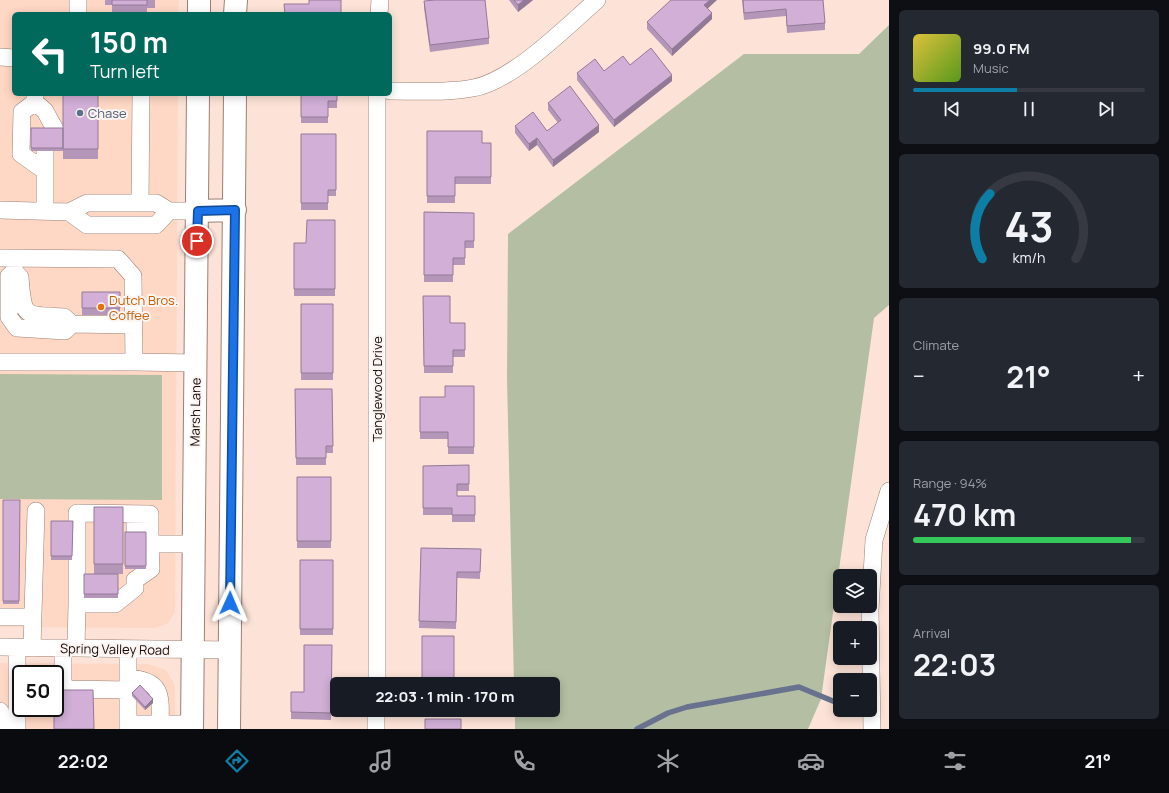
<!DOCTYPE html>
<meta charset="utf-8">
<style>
body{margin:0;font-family:Manrope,sans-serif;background:#242831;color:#f1f3f6;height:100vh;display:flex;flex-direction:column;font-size:15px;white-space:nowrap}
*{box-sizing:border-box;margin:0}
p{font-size:13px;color:#9ea1a6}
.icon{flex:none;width:22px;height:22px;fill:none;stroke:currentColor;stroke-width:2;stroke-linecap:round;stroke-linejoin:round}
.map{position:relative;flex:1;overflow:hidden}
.sheet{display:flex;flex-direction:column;gap:10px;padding:10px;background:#0d0f14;width:280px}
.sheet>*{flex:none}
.hud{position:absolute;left:12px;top:12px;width:380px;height:84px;border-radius:6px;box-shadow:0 2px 10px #0003;background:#00695c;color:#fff;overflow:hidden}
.buttons{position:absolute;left:833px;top:569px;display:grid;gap:8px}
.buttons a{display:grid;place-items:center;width:44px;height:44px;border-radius:6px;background:#171b24;box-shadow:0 2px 10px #0003;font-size:20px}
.speed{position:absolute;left:12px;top:665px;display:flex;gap:8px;font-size:20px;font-weight:700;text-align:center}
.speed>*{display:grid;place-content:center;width:52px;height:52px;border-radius:50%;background:#171b24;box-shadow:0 2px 10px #0003;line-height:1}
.speed .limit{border:2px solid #111;border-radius:6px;background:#fff;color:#111}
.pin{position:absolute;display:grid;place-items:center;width:34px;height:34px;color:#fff;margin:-17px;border:2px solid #fff;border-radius:50%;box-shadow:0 1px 4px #0007}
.me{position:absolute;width:44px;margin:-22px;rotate:1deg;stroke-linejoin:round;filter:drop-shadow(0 0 3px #0008)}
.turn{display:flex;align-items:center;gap:14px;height:84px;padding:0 12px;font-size:18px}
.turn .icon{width:52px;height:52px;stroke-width:2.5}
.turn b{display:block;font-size:28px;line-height:34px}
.big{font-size:30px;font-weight:700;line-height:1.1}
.sheet .widget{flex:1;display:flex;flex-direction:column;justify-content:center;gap:6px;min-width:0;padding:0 14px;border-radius:6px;background:#242831}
.sheet .dial{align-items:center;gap:0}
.dial svg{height:104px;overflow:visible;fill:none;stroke:#363941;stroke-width:7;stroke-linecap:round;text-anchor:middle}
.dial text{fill:#f1f3f6;stroke:none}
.song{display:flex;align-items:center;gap:12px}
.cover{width:48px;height:48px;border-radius:6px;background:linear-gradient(135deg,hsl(50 70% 55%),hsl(90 70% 35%))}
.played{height:4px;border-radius:2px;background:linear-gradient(90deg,#0d7fa7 45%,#363941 45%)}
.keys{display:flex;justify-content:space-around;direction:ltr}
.heat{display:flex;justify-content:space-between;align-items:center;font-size:22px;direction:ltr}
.charge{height:6px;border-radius:3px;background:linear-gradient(90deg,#34c759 94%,#363941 0)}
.trip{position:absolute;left:330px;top:677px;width:230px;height:40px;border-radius:6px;background:#171b24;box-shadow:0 2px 10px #0003;font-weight:700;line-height:40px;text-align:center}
.tab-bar{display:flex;height:64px;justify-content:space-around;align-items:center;background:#090b0e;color:#9ea1a6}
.tab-bar .icon{width:28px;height:28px}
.tab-bar .active{color:#0d7fa7}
.tab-bar b{font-size:18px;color:#f1f3f6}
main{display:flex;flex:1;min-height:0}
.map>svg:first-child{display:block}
</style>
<main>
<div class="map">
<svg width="889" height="729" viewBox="0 0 889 729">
<rect width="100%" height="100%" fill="#fde3d7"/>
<path fill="#ffd7c5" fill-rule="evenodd" d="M0,0h179l-1,14h-164v80h164l-3,518 -7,11 -12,5 -156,-1z
M0,663l148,1 18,6 9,15v44h-175zM21,674h34v34h-34z"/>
<path fill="#b3bea2" d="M889,25v280l-15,13 -53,381 -13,30h-293v-19h38v-26h-39l-7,-306 1,-144 236,-180h115z
M0,374l162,1v125l-162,-1z"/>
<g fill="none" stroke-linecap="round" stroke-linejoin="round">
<path stroke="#68728f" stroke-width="5.5" d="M853,710l4,1
M637,729l31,-16 19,-6 112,-20 41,17"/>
<g stroke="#9c7f72" stroke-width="18">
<path id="minor" d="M78,0v14
M379,14l1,-14
M0,57l14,1
M390,91c27,0 56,2 83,-3 40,-7 93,-61 124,-88
M35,94v8l-13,10 -1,42 24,17
M35,102l10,9 11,20
M45,151v60
M140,203l1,-109
M0,210l69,2 18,-9h69l13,8h28
M69,212l18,13h69l13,-14
M0,258l118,1 15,17 1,86h-134
M15,271l-6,5v41l8,11 48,3 7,-7 62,1
M17,274l3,3c3,42 4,38 44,40l8,7
M134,362l62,1
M135,514v22
M77,604v-91l73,1v30h43
M0,617h33
M0,647l230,3
M32,648l4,-137
M63,648v36l6,5 59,1v39
M76,648l1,-44h38l20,-16v-8l16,-11 -1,-25
M128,649v40
M128,678c34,2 33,17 32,46
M377,684v-590
M0,711v18
M128,724h64
M17,729v-81
M376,729v-19
M872,729l-2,-119 4,-70 15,-49"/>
</g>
<g stroke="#9c7f72" stroke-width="24">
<path id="major" d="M199,14v-14
M235,14l1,-14
M197,211l38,-1
M192,729l6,-635
M229,729l6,-635"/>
</g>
<use href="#minor" stroke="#fff" stroke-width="17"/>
<use href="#major" stroke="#fff" stroke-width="22"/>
</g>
<path fill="#b496b9" d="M105,0h50v8h-8v6h-35v-9h-7z
M509,0h24l-15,12z
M742,0h81l2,23v7l-38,3 -1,-17 -42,4z
M424,1l65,37v6l-59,8 -6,-44z
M708,8l4,11 -40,37 -25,-27v-7z
M630,65l42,16 -58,46 -37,-47v-7l27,-2z
M98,94v65h-35v-8h-32v-23h32z
M301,94h36v14h-9v15h-27z
M548,103l51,29 -46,35 -16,-22 -8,6 -14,-18v-7l32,5 11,-8 -10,-13z
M427,131l55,12h9v41h-36v19h-28z
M301,134h35v62h-8v14h-27z
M424,212l50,1v35h-9v17h-12v17h-29z
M335,220v76h-41v-53h12z
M82,292h38v23h-38z
M423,296l27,27h15v34h-12v16h-29z
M301,304h32v76h-32z
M474,386v68h-26v-15h-28v-42h25z
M295,389h37l1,64h-7v12h-30z
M469,465v26h-12v5h18v26h-23v-7h-29v-49z
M297,477h34v71h-34z
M3,500h17l-1,104h-16z
M94,507h29v67h-5v24h-34v-24h10z
M51,521h22l-1,39h-21z
M125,532h21v37h-21z
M421,548l60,1 -1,30 -23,-1 -1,51 -37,-1z
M300,560h33v75h-33z
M332,645l-1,75 -40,-1v-27h13z
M132,693l21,10 -8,7 -13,-14z
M422,710h32v1h-32z"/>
<path fill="#927a96" d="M524,0h9l-15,12v-7z
M710,0h7l-13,12v-7z
M712,13v6l-40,37v-7z
M672,75v6l-58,46v-7z
M599,125v7l-46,35v-7z
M537,138v7l-8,6v-7z
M153,699v4l-8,7v-3z"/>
<path fill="#d1afd7" stroke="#927a96" d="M112,0h35v5h-35z
M309,0h32v14h-56l-1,-10h25z
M435,0h50l4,38 -59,7 -6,-44z
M514,0h10l-6,5z
M671,0h39l-6,5 8,8 -40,36 -25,-27z
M743,0h80l2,23 -38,3 -1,-17 -42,4z
M651,48l21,27 -58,45 -37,-47 18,-14 9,12 19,-15 7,9z
M570,86l29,39 -46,35 -16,-22 -8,6 -14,-18 18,-14 14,19 14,-11 -13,-17z
M63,94h35v55h-35z
M301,94h36v7h-9v16h-27z
M31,128h32v20h-32z
M427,131h55v12h9v34h-36v19h-28z
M301,134h35v56h-8v13h-27z
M424,212l50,1v28h-9v17h-12v17h-29z
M307,220h28v69h-41v-46h12z
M82,292h38v16h-38z
M423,296h27v27h15v27h-12v16h-29z
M301,304h32v69h-32z
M445,386h29v61h-26v-15h-28v-35h25z
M295,389h37l1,57h-7v12h-30z
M469,465v19h-12v12h18v19h-23v-7h-29v-42z
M297,477h34v64h-34z
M3,500h17l-1,101h-16z
M94,507h29v57h-29z
M51,521h22l-1,35h-21z
M125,532h21v34h-21z
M421,548l60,1 -1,23h-23l-1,50 -37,-1z
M300,560h33v69h-33z
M84,574h34v20h-34z
M422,636h32v48h-32z
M304,645h28l-1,68 -40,-1v-20h13z
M140,685l13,14 -8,8 -13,-14z
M55,690h38l1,39h-40v-21h1z
M425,719h36v10h-36z"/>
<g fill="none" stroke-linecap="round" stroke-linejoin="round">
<g stroke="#114b97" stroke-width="10">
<path id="route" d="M197,241l1,-30 37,-1 -5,393"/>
</g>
<use href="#route" stroke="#1a73e8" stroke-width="7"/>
</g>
<circle fill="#5c6f8a" stroke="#fbf4f1" stroke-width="1.5" cx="80" cy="113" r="4"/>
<circle fill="#e8710a" stroke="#fbf4f1" stroke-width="1.5" cx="101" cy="307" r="4"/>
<g text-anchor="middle" stroke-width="4" stroke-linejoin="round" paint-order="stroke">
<g font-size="13" fill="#4e5e75" stroke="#fbf4f1" text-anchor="start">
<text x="88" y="118">Chase</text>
</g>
<g font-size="13" fill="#c56008" stroke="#fbf4f1" text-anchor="start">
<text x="109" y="305">Dutch Bros.<tspan x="109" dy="15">Coffee</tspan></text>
</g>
<g font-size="13" fill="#150a06" stroke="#fbf4f1">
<text transform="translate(377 389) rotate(-90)" y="5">Tanglewood Drive</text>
<text transform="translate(195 412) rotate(-89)" y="5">Marsh Lane</text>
<text transform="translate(115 649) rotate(1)" y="5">Spring Valley Road</text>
</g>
</g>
</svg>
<div class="buttons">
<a><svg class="icon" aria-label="layers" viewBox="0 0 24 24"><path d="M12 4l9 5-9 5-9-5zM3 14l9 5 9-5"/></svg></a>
<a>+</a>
<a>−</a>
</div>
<div class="speed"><div class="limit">50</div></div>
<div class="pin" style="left:197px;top:241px;background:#d93025"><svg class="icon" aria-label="arrive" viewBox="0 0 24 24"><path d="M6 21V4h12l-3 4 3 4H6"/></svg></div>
<svg class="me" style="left:230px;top:603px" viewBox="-20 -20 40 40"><path d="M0-17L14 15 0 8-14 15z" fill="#1a73e8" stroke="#fff" stroke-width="4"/></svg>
<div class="trip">22:03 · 1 min · 170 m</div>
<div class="hud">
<div class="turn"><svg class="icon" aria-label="left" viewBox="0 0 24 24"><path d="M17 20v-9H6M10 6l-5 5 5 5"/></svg><div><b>150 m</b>Turn left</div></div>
</div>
</div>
<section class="sheet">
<div class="widget">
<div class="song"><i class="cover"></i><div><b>99.0 FM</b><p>Music</p></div></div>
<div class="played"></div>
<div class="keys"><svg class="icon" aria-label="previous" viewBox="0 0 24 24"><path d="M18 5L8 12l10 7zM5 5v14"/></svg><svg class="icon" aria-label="pause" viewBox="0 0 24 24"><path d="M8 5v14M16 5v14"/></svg><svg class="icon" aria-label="next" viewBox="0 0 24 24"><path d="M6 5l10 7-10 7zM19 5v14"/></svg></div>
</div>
<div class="widget dial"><svg viewBox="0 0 100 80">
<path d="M14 69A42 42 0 1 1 86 69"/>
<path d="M14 69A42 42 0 0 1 20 19" stroke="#0d7fa7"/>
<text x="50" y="56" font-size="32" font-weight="700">43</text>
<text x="50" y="72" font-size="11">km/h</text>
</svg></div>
<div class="widget"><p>Climate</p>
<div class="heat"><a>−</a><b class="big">21°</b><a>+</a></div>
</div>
<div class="widget"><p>Range · 94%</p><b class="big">470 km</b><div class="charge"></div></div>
<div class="widget"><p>Arrival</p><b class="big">22:03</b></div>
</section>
</main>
<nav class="tab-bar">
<b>22:02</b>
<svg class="icon active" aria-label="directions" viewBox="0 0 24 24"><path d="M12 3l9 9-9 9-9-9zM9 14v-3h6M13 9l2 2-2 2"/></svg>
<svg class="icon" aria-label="music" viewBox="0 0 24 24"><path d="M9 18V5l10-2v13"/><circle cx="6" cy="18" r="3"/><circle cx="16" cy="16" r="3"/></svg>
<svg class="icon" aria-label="phone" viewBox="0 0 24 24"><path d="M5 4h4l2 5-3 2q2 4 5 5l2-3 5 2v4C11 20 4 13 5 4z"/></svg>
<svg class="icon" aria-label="climate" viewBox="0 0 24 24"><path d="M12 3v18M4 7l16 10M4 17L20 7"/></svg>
<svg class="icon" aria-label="car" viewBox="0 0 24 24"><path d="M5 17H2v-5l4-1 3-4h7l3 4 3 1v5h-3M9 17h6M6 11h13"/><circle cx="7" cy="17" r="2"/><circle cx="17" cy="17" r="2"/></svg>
<svg class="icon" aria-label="filters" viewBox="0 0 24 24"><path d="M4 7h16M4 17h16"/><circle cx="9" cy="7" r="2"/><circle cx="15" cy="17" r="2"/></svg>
<b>21°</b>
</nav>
